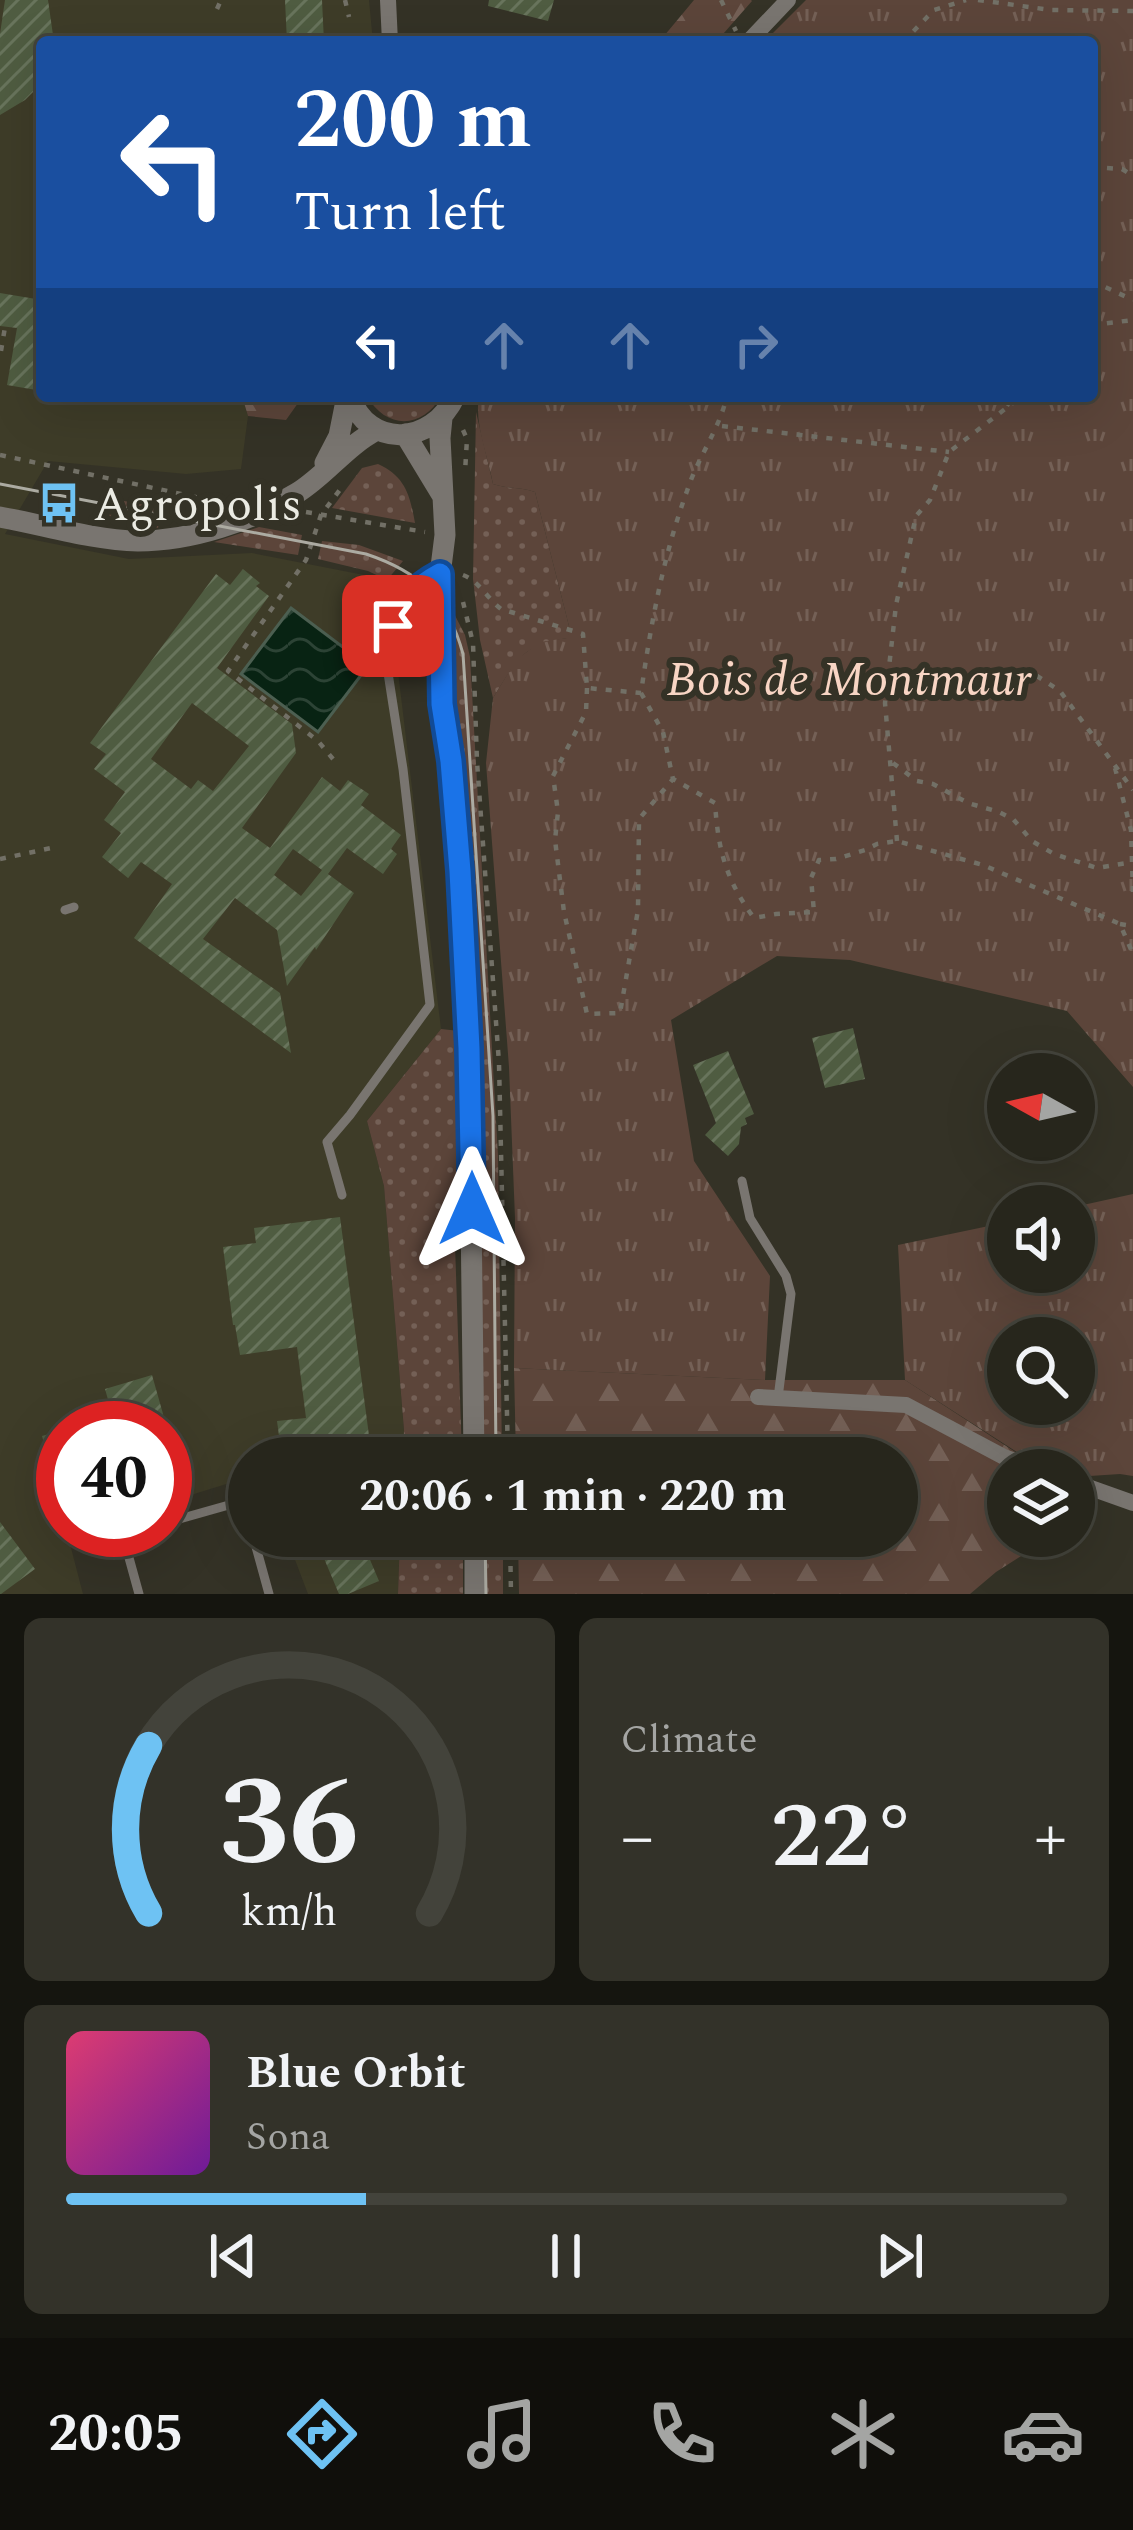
<!DOCTYPE html>
<meta charset="utf-8">
<style>
body{margin:0;font-family:Spectral,serif;background:#333229;color:#f1f3f6;height:100vh;display:flex;flex-direction:column;font-size:45px;white-space:nowrap}
*{box-sizing:border-box;margin:0}
p{font-size:39px;color:#a4a5a3}
.icon{flex:none;width:66px;height:66px;fill:none;stroke:currentColor;stroke-width:2;stroke-linecap:round;stroke-linejoin:round}
.map{position:relative;height:1594px;overflow:hidden}
.panel{display:flex;flex-direction:column;gap:24px;padding:24px;background:#15150f;flex:1}
.panel>*{flex:none}
.guide{position:absolute;left:36px;top:36px;width:1062px;height:366px;border-radius:12px;box-shadow:0 12px 48px #0002,0 0 0 3px #43433b;background:#1a4fa0;color:#fff;overflow:hidden}
.needle{width:78px;rotate:278deg}
.controls{position:absolute;left:987px;top:1053px;display:grid;gap:24px}
.controls a{display:grid;place-items:center;width:108px;height:108px;border-radius:50%;background:#27261c;box-shadow:0 12px 48px #0002,0 0 0 3px #43433b;font-size:60px}
.speed{position:absolute;left:36px;top:1401px;display:flex;gap:24px;font-size:60px;font-weight:700;text-align:center}
.speed>*{display:grid;place-content:center;width:156px;height:156px;border-radius:50%;background:#27261c;box-shadow:0 12px 48px #0002,0 0 0 3px #43433b;line-height:1}
.speed .limit{border:18px solid #d22;background:#fff;color:#111}
.pin{position:absolute;display:grid;place-items:center;width:102px;height:102px;color:#fff;margin:-51px;border-radius:24px;box-shadow:0 6px 18px #0006}
.me{position:absolute;width:132px;margin:-66px;rotate:0deg;stroke-linejoin:round;filter:drop-shadow(0 0 9px #0008)}
.turn{display:flex;align-items:center;gap:42px;height:252px;padding:0 60px;font-size:54px}
.turn .icon{width:156px;height:156px;stroke-width:2.5}
.turn b{display:block;font-size:84px;line-height:102px}
.lanes{display:flex;align-items:center;height:114px;padding:0 60px;background:#0003;justify-content:center;gap:60px;direction:ltr}
.lanes .off{opacity:.35}
.big{font-size:90px;font-weight:700;line-height:1.1}
.panel .tile{flex:1;display:flex;flex-direction:column;justify-content:center;gap:18px;min-width:0;padding:0 42px;border-radius:18px;background:#333229}
.panel .dial{align-items:center;gap:0}
.dial svg{height:312px;overflow:visible;fill:none;stroke:#43433b;stroke-width:7;stroke-linecap:round;text-anchor:middle}
.dial text{fill:#f1f3f6;stroke:none}
.song{display:flex;align-items:center;gap:36px}
.cover{width:144px;height:144px;border-radius:18px;background:linear-gradient(135deg,hsl(340 70% 55%),hsl(280 70% 35%))}
.played{height:12px;border-radius:6px;background:linear-gradient(90deg,#6ec2f3 30%,#43433b 30%)}
.keys{display:flex;justify-content:space-around;direction:ltr}
.heat{display:flex;justify-content:space-between;align-items:center;font-size:66px;direction:ltr}
.panel .tiles{flex:1;display:grid;gap:24px;grid-template-columns:1fr 1fr}
.tile:last-child{grid-column:span 2}
.trip{position:absolute;left:228px;top:1437px;width:690px;height:120px;border-radius:60px;background:#27261c;box-shadow:0 12px 48px #0002,0 0 0 3px #43433b;font-weight:700;line-height:120px;text-align:center}
.menu{display:flex;height:192px;justify-content:space-around;align-items:center;background:#100f0b;color:#a4a5a3}
.menu .icon{width:84px;height:84px}
.menu .on{color:#6ec2f3}
.menu b{font-size:54px;color:#f1f3f6}
.map>svg:first-child{display:block}
</style>
<div class="map">
<svg width="1133" height="1594" viewBox="0 0 1133 1594">
<defs>
<pattern id="grass-dots" width="8" height="8" patternUnits="userSpaceOnUse" patternTransform="scale(3)"><rect width="8" height="8" fill="#5c453a"/><path d="M2 2h.1M6 6h.1" fill="none" stroke="#746056" stroke-width="1.8" stroke-linecap="round"/></pattern>
<pattern id="forest-firs" width="22" height="20" patternUnits="userSpaceOnUse" patternTransform="scale(3)"><rect width="22" height="20" fill="#5c453a"/><path d="M5 1l3.5 6h-7zM16 11l3.5 6h-7z" fill="#746056"/></pattern>
<pattern id="park-tufts" width="24" height="20" patternUnits="userSpaceOnUse" patternTransform="scale(3)"><rect width="24" height="20" fill="#5c453a"/><path d="M3 7l-1-3M5 7V3M7 7l1-3M15 17l-1-3M17 17v-4M19 17l1-3" fill="none" stroke="#746056"/></pattern>
<pattern id="water-waves" width="16" height="10" patternUnits="userSpaceOnUse" patternTransform="scale(3)"><rect width="16" height="10" fill="#082313"/><path d="M0 5q4-4 8 0t8 0" fill="none" stroke="#2c4335"/></pattern>
<pattern id="building-hatch" width="6" height="6" patternUnits="userSpaceOnUse" patternTransform="scale(3)"><rect width="6" height="6" fill="#4f5c41"/><path d="M-1 1l2-2M0 6l6-6M5 7l2-2" fill="none" stroke="#68745c"/></pattern>
</defs>
<rect width="100%" height="100%" fill="#343226"/>
<path fill="#3e3c28" d="M0,0h369l4,42h-331v354h200l6,20 -7,53 -55,5 -138,-13 -43,73 124,25 123,-6 112,22 11,82 21,-2 45,374 -74,92 17,65 20,245 -1,27h-154v19l-84,26v-75h-102v102h12l-5,14 13,50h-83z
M286,1536h114l-2,58h-90z"/>
<path fill="url(#grass-dots)" d="M367,396h74c-18,33 -55,34 -74,0z
M476,412l17,72c15,5 28,3 42,8l35,138 -2,8c-47,7 -51,22 -75,60l-13,-58 -7,-61z
M378,464c27,12 32,31 37,59l-83,-15 30,-40z
M108,498l54,10 -4,20 -54,-9z
M259,527l43,8 -4,20 -84,-13z
M322,541l37,4 44,16 -16,19 -19,-9 -50,-12z
M447,600l18,35 5,22 28,499 4,302h-22z
M441,1029l18,2 -4,213 7,214h-59l1,-28 -20,-244 -17,-65z
M400,1536h63v58h-65z
M480,1536h23v58h-22z"/>
<path fill="url(#forest-firs)" d="M694,0h57l1,1 -36,41h-57z
M242,396h61l-17,24 -38,-4z
M514,1368l251,12h140l138,90h-35v66h45l-57,36 -26,22h-451l-1,-58h379v-78h-381z"/>
<path fill="url(#park-tufts)" fill-rule="evenodd" d="M806,0h327v1087l-66,-76 -217,-51 -73,-4 -106,64 23,141 76,115 -5,104 -251,-12 1,-150 -6,-151 -23,-304 7,-65 23,-38 24,-18 27,-4 3,-8 -35,-138c-14,-5 -27,-3 -42,-8 -5,-28 -19,-60 -14,-88h613v-354h-328z
M1133,1194v282l-13,-2 -46,3v-7h-18l-36,-16 -115,-74 -7,-135 110,-23v50h66v-65zM1008,1338h66v66h-66z"/>
<path fill="url(#water-waves)" stroke="#4c5f51" stroke-width="3" d="M291,608l77,58 -50,66 -77,-58z"/>
<path fill="url(#building-hatch)" fill-rule="evenodd" d="M5,0h43l6,42h-12v41l-17,17 -25,15v-81z
M285,0h37l2,42h-37z
M489,0h65l-6,21 -60,-15z
M0,293l42,7v91l-35,-6 10,-57 -17,-2z
M243,569l17,14 -4,3 13,10 -52,72 75,56 4,29 -54,75 28,20 52,-71 18,14 8,-11 21,14 -8,11 40,30 -10,14 6,5 -14,20 -36,-26 -19,26 26,19 -38,57 -1,-3 -28,39 -10,-56 -42,-32 -32,41 77,54 11,60 -157,-115 38,-54 -31,-22 -13,16 -26,-21 19,-24 -17,-13 21,-28 -31,-23 12,-15 -16,-11 126,-169 14,11zM192,703l57,43 -36,45 -15,-11 -7,9 -40,-30zM293,849l29,21 -21,26 -27,-21z
M853,1028l12,51 -40,9 -13,-50z
M728,1051l26,63 -9,4 2,6 -6,3 -2,17 -11,12 -23,-21 11,-12 -23,-58z
M340,1217l32,241h-90l-5,-37 29,-3 -9,-71 -57,8 -5,-30h-2l-10,-78 33,-4 -2,-15z
M152,1375l15,53h-51l-11,-39z
M63,1430v61l-5,1 -16,-56z
M0,1522l35,47 -34,25h-1z
M350,1536h10l19,45 -31,13h-9l-19,-45z"/>
<g fill="none" stroke-linecap="round" stroke-linejoin="round">
<path stroke="#727066" stroke-width="4.5" stroke-dasharray="6 9" stroke-linecap="butt" d="M345,0l4,17
M721,0l15,31
M978,0l73,10 82,1
M217,9l4,-9
M903,42l31,-32 32,-10
M1092,167l30,2 11,7
M1092,281l41,19
M1092,325l41,-5
M1,351l4,-24
M994,396l16,9
M722,426l227,26
M463,430l4,9 -2,33
M0,455l223,48
M306,512l119,20
M463,575c16,6 24,23 38,34l82,25 4,54 54,5c10,-70 22,-136 46,-202 11,-34 32,-61 40,-95
M463,602l10,41 4,119 22,301 9,395
M888,682l41,7 56,-4 52,-9 23,15 73,99
M587,688l-1,24 -33,64 5,36 -3,28 9,72 23,102 33,-1 18,-103 1,-91 34,-40
M641,693l22,39 10,47 42,24c3,47 11,77 39,115l22,-4 38,-2 -3,-34 8,-18 17,-1 29,-9 12,-6 20,-3 86,24 137,59 13,30
M333,759l-15,-18 -90,-70 78,-111 15,-45 21,-28
M893,763l24,18 16,3 35,19 31,9 14,7 19,22 22,13 43,14 35,-6
M1115,768l16,62 2,63
M897,841l-12,-138 11,-98 20,-89 14,-16 19,-48 73,-56
M0,859l56,-12
M1120,924l13,2
M510,1536l1,58"/>
<path stroke="#797570" stroke-width="9" d="M65,910l9,-3
M742,1181l8,37 36,58 5,18 -13,104
M342,1195l-15,-53 23,-27 80,-110 -27,-236 -15,-96 5,-47 26,-40 17,-9
M165,1523l78,-22 6,21
M253,1536l16,58
M139,1594l-16,-58 19,-6"/>
<path stroke="#797570" stroke-width="16" d="M388,0l2,42
M748,42l40,-42
M758,1397l148,8 98,52 37,13
M1074,1482l59,21"/>
<path stroke="#797570" stroke-width="21" d="M350,396c18,54 83,49 105,0
M442,418l-2,20 5,97 -5,40 2,129 9,57 9,110 9,177 5,410
M405,434l37,61
M325,463l14,-27 8,-40
M0,517c45,8 92,23 138,24 54,0 113,-20 159,-48 29,-18 49,-47 80,-63
M475,1536v58"/>
<path stroke="#acaba2" stroke-width="3" d="M0,484l366,70c54,18 82,44 97,100l30,462 3,342
M485,1536l1,58"/>
</g>
<g fill="none" stroke-linecap="round" stroke-linejoin="round">
<g stroke="#114b97" stroke-width="30">
<path id="route" d="M393,626c13,-26 21,-38 47,-52l2,130 9,57 9,110 9,177 3,161"/>
</g>
<use href="#route" stroke="#1a73e8" stroke-width="21"/>
</g>
<defs>
<g id="bus-bare" transform="scale(3.24)"><path d="M-5-6H5V4H4V6H2V4H-2V6H-4V4H-5ZM-3.5-4V0h7V-4ZM-3.5 1.2v1.5H-2V1.2ZM2 1.2v1.5H3.5V1.2Z" fill="#6ec2f3" stroke="#343226" stroke-width="2.5" paint-order="stroke"/></g>
</defs>
<g fill-rule="evenodd">
<use href="#bus-bare" x="59" y="503"/>
</g>
<g text-anchor="middle" stroke-width="12" stroke-linejoin="round" paint-order="stroke">
<g font-size="48" fill="#ebebe3" stroke="#343226" text-anchor="start">
<text x="93" y="520">Agropolis</text>
</g>
<g font-size="48" font-style="italic" fill="#f8d5c4" stroke="#343226">
<text x="849" y="695">Bois de Montmaur</text>
</g>
</g>
</svg>
<div class="controls">
<a><svg class="needle" viewBox="-14 -14 28 28"><path d="M0-13l5 13h-10z" fill="#e53935"/><path d="M0 13l5-13h-10z" fill="#a4a5a3"/></svg></a>
<a><svg class="icon" aria-label="sound" viewBox="0 0 24 24"><path d="M4 9h4l5-4v14l-5-4H4zM17 9q2 3 0 6"/></svg></a>
<a><svg class="icon" aria-label="search" viewBox="0 0 24 24"><circle cx="10" cy="10" r="6"/><path d="M15 15l6 6"/></svg></a>
<a><svg class="icon" aria-label="layers" viewBox="0 0 24 24"><path d="M12 4l9 5-9 5-9-5zM3 14l9 5 9-5"/></svg></a>
</div>
<div class="speed"><div class="limit">40</div></div>
<div class="pin" style="left:393px;top:626px;background:#d93025"><svg class="icon" aria-label="arrive" viewBox="0 0 24 24"><path d="M6 21V4h12l-3 4 3 4H6"/></svg></div>
<svg class="me" style="left:472px;top:1209px" viewBox="-20 -20 40 40"><path d="M0-17L14 15 0 8-14 15z" fill="#1a73e8" stroke="#fff" stroke-width="4"/></svg>
<div class="trip">20:06 · 1 min · 220 m</div>
<div class="guide">
<div class="turn"><svg class="icon" aria-label="left" viewBox="0 0 24 24"><path d="M17 20v-9H6M10 6l-5 5 5 5"/></svg><div><b>200 m</b>Turn left</div></div>
<div class="lanes"><svg class="icon" aria-label="left" viewBox="0 0 24 24"><path d="M17 20v-9H6M10 6l-5 5 5 5"/></svg><svg class="icon off" aria-label="ahead" viewBox="0 0 24 24"><path d="M12 20V5M6 11l6-6 6 6"/></svg><svg class="icon off" aria-label="ahead" viewBox="0 0 24 24"><path d="M12 20V5M6 11l6-6 6 6"/></svg><svg class="icon off" aria-label="right" viewBox="0 0 24 24"><path d="M7 20v-9h11M14 6l5 5-5 5"/></svg></div>
</div>
</div>
<section class="panel">
<div class="tiles">
<div class="tile dial"><svg viewBox="0 0 100 80">
<path d="M14 69A42 42 0 1 1 86 69"/>
<path d="M14 69A42 42 0 0 1 14 26" stroke="#6ec2f3"/>
<text x="50" y="56" font-size="32" font-weight="700">36</text>
<text x="50" y="72" font-size="11">km/h</text>
</svg></div>
<div class="tile"><p>Climate</p>
<div class="heat"><a>−</a><b class="big">22°</b><a>+</a></div>
</div>
<div class="tile">
<div class="song"><i class="cover"></i><div><b>Blue Orbit</b><p>Sona</p></div></div>
<div class="played"></div>
<div class="keys"><svg class="icon" aria-label="previous" viewBox="0 0 24 24"><path d="M18 5L8 12l10 7zM5 5v14"/></svg><svg class="icon" aria-label="pause" viewBox="0 0 24 24"><path d="M8 5v14M16 5v14"/></svg><svg class="icon" aria-label="next" viewBox="0 0 24 24"><path d="M6 5l10 7-10 7zM19 5v14"/></svg></div>
</div>
</div>
</section>
<nav class="menu">
<b>20:05</b>
<svg class="icon on" aria-label="directions" viewBox="0 0 24 24"><path d="M12 3l9 9-9 9-9-9zM9 14v-3h6M13 9l2 2-2 2"/></svg>
<svg class="icon" aria-label="music" viewBox="0 0 24 24"><path d="M9 18V5l10-2v13"/><circle cx="6" cy="18" r="3"/><circle cx="16" cy="16" r="3"/></svg>
<svg class="icon" aria-label="phone" viewBox="0 0 24 24"><path d="M5 4h4l2 5-3 2q2 4 5 5l2-3 5 2v4C11 20 4 13 5 4z"/></svg>
<svg class="icon" aria-label="climate" viewBox="0 0 24 24"><path d="M12 3v18M4 7l16 10M4 17L20 7"/></svg>
<svg class="icon" aria-label="car" viewBox="0 0 24 24"><path d="M5 17H2v-5l4-1 3-4h7l3 4 3 1v5h-3M9 17h6M6 11h13"/><circle cx="7" cy="17" r="2"/><circle cx="17" cy="17" r="2"/></svg>
</nav>
